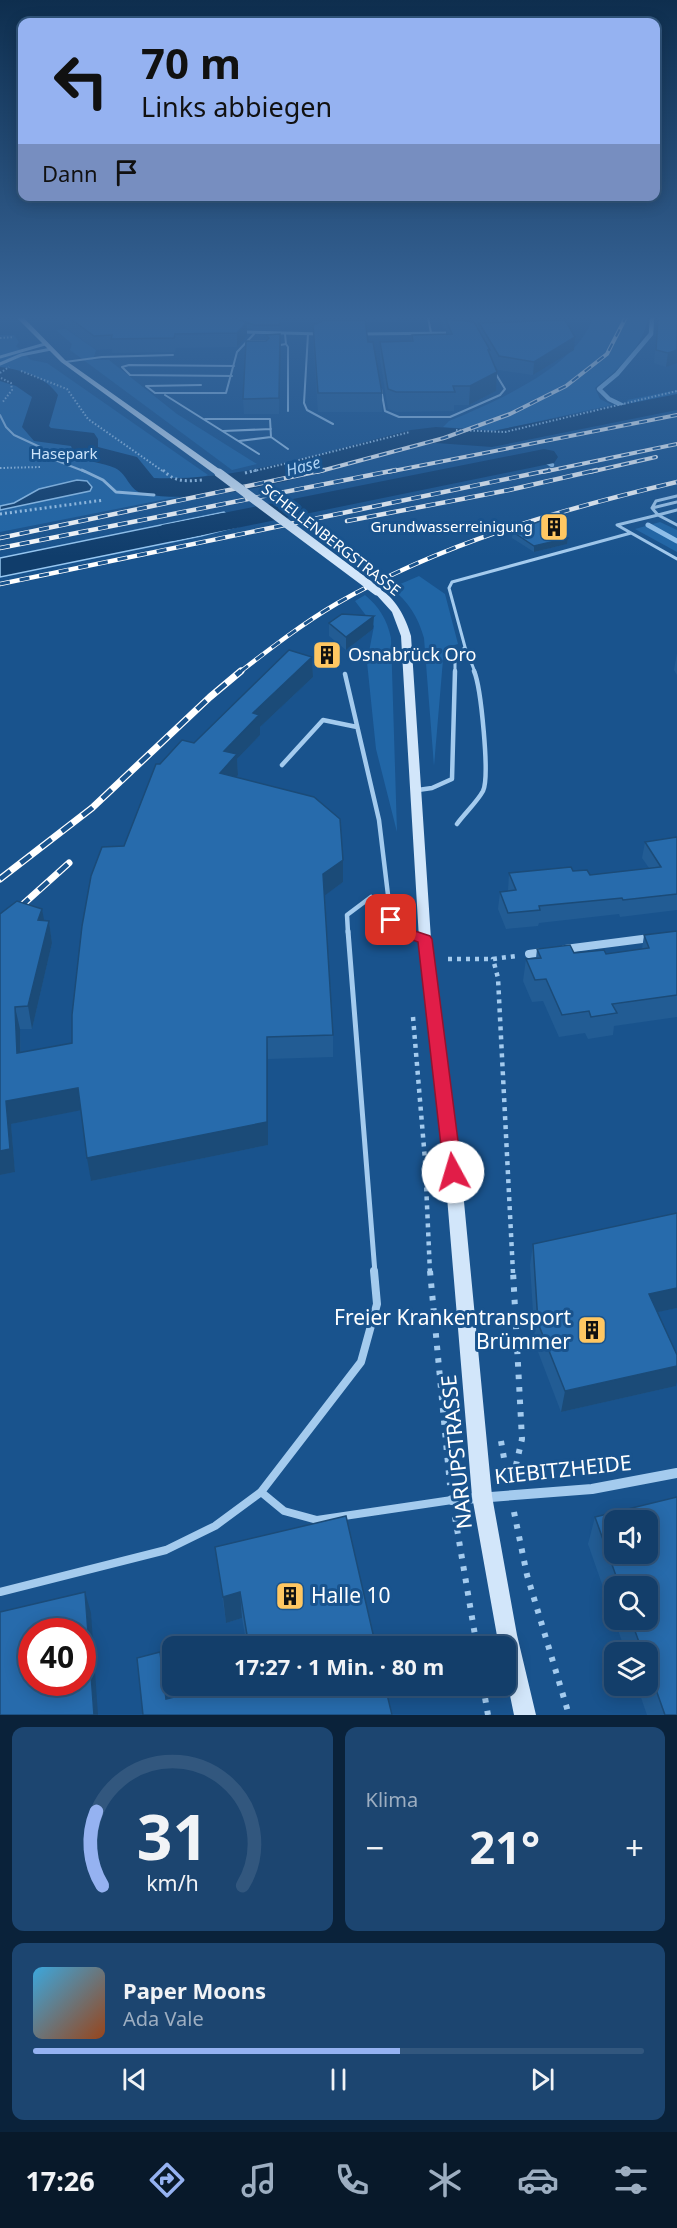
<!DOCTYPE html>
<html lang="de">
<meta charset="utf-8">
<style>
body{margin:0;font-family:"Noto Sans",sans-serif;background:#1c4570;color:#f1f3f6;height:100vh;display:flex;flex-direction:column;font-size:22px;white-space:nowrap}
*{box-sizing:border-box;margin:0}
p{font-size:20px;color:#9daec1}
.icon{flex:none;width:33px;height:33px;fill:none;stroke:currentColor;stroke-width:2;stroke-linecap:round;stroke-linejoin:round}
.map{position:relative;height:1715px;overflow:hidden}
.sheet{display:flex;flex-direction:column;gap:12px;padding:12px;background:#0a223a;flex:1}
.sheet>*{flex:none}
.top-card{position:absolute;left:18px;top:18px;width:642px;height:183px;border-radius:12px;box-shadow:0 3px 15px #0003,0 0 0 2px #32577e;background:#95b2f1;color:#111;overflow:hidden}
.tools{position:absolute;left:604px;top:1510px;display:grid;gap:12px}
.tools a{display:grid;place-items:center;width:54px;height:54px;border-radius:12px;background:#133e6a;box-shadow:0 3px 15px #0003,0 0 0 2px #32577e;font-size:30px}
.speed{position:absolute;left:18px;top:1618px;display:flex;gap:12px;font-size:30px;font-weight:700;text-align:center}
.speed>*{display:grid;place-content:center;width:78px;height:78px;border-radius:50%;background:#133e6a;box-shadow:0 3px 15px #0003,0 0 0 2px #32577e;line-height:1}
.speed .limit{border:9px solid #d22;background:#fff;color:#111}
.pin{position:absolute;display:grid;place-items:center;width:51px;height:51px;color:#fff;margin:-26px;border-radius:12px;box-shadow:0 3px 9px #0006}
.me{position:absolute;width:66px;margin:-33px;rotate:354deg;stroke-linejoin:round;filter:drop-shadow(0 0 4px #0008)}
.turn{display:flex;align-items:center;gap:21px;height:126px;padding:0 24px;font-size:27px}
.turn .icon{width:78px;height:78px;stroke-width:2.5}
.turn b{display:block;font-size:42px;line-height:51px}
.then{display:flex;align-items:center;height:57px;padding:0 24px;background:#0003;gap:12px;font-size:22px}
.big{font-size:45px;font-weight:700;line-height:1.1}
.sheet .widget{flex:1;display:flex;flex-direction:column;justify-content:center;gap:9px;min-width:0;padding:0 21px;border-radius:12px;background:#1c4570}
.sheet .dial{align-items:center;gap:0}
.dial svg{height:156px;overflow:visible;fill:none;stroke:#32577e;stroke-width:7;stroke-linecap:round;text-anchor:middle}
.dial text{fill:#f1f3f6;stroke:none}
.song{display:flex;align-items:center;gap:18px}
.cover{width:72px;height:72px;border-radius:9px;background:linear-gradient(135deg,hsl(200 70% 55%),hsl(20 70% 35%))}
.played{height:6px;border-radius:3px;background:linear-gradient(90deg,#95b2f1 60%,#32577e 60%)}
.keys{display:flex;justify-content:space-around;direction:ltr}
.heat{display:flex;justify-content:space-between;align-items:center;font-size:33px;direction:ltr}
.sheet .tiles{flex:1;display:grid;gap:12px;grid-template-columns:1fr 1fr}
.widget:last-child{grid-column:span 2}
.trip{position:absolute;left:162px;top:1636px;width:354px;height:60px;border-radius:12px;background:#133e6a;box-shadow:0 3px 15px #0003,0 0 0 2px #32577e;font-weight:700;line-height:60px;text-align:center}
.tabs{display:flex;height:96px;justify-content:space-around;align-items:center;background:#08192a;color:#9daec1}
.tabs .icon{width:42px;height:42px}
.tabs .on{color:#95b2f1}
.tabs b{font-size:27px;color:#f1f3f6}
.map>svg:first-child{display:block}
</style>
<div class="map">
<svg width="677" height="1715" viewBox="0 0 677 1715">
<rect width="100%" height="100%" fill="#19538d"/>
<path fill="#2166a6" d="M593,317h55c-4,29 -30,53 -53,71l5,11 12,6 -117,26 -52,-4 6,-6c45,-19 129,-54 144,-104z
M66,329l30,21 -3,10h16l68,54 80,50 -25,6 -162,-120 2,-6 -16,-14z
M0,335h14l5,7 -3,4 15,14 16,3 161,112 -23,9 7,10 -192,38z
M677,390v16l-185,37 -18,-4 160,-34 -7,-5z
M441,428l16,2 -14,5 -32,3 -148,38 -19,4 -6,-5 177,-44z
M660,522l17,8v22l-42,-23z
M419,576l26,18 13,50 -14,4 -10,118 -10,-128c-6,-21 -15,-36 -33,-50z
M365,595c14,12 22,24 26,43l6,194 -21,-83 -9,-87 7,-36 -19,-25z"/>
<path fill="#103d6b" stroke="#97c7f1" stroke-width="1.5" d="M77,480l10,1 5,6 -2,4 -90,19v-4l14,-3 25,-14z
M224,512l16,14 -39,10 -201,41v-19z"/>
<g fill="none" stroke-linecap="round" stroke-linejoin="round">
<path stroke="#97c7f1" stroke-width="4.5" d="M634,411l-25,-12 -10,-10 18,-15 34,-40 1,-17
M541,458l11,7"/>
<path stroke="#97c7f1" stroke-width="5" d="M648,525l29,16"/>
<path fill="#103d6b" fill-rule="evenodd" d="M0,367c22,3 45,9 58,28l-9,31 2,2 43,5 4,6v8l39,10 17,21c89,3 172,-27 257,-48l25,-3 56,4 185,-37v16l-185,37 -56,-4 -24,3c-74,20 -192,62 -267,48 -16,-2 -17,-20 -30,-26 -12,-5 -27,-7 -40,-10l-4,-12 -37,-5 -12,-14 10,-30 -16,-11 -16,-5z
M544,449l10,2 4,6 -4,6 -381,78 -11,-2 -5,-7 5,-7 11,-2z"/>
<path stroke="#a4cbee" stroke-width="2" stroke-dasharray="1.5 2" stroke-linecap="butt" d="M0,338l14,-1
M21,371l46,18 21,30 76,53
M1,378l10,5 1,7 -10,13
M456,430l49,2 172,-41
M295,461l115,-29
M0,468l41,-1
M250,472l38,-9"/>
<path stroke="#a4cbee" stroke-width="3" stroke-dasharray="2 3" stroke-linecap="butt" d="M163,470c12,13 24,11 40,10
M245,473l12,-3
M0,514l104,-14"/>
<path stroke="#a4cbee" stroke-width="4.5" stroke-dasharray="4 5" stroke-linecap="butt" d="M448,959h45
M413,1017l12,143 5,113
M513,1273l-15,-295 -5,-19 23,-3"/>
<path stroke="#a4cbee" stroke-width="6" stroke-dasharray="4.5 8" stroke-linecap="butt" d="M430,1271l20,214
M501,1441l7,40
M513,1478l9,-39 -9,-168
M514,1512l13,63 42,140
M455,1517l22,130
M483,1686l5,29"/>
<path stroke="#a4cbee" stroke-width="2" d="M428,317l3,16
M308,334l-4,69 3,7 26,14
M247,341h24
M286,344l2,3v64
M275,346l11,-2 -1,-10
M65,362l37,-5 71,-2
M232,376l-102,-1 -8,-8 7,-2 105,1
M201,385l-55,1 9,7h71l11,-41 17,-18
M381,389l4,22 14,6h51l50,-22 5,-6 -11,-18
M165,395l94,59
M0,415l6,12 8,8 26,12 15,13 31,12
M205,419h65l1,18
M223,431l48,-2
M239,441l32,-4 17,12"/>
<path stroke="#a4cbee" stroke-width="3" d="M82,470l21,10 13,12 38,3
M677,496l-21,5 -4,7 6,7 19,-5
M652,508l25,-6
M677,525l-19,-10 -41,10 60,34
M455,672v-13l10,-12
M475,672l-10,-25 -16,-59 3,-6 179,-49"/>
<path stroke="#a4cbee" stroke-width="4.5" d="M345,674l34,146 12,100 16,13
M282,765l41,-45 34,7
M418,790l14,-2 20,-9 3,-108
M457,824c8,-11 20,-22 26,-33 7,-14 -2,-104 -9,-120
M348,933l-1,-18 24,-18"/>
<path stroke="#a4cbee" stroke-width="5" d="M348,931l27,342
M405,931l17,7"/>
<path stroke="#a4cbee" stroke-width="8" d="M261,1492l23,19 33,9 135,-20
M0,1592l166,-42 49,-24 46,-34 100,-130 16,-58 -3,-33"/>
<path stroke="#a4cbee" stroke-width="3" d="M242,332l79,2
M359,334l94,-1
M0,357l45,-13
M0,364l21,-9 30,-6"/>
<path stroke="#a4cbee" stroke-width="8" d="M565,949l85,-11
M529,954l14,-2"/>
<path stroke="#a4cbee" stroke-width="10" d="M452,1500l140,-11 85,-16"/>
<path fill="#d2e6fa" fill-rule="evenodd" d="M16,317h7l42,43 157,111v4h-6l-155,-113z
M377,588c18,8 29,30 34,48l20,303 28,210 33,347 25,139 19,80h-22l-8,-39v-29h-7l-27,-151 -29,-347 -24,-210 -18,-303 -9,-24 -19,-21z"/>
<g stroke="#fff" stroke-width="4">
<path id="rail-far2" d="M317,472l127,-34 66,-24 56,-28 41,-32 19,-37
M388,472l289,-57
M543,472l134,-28
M590,472l66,-15"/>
</g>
<g stroke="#fff" stroke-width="4.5">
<path id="rail-far1" d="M347,521l162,-31 88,-20
M0,538l324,-68
M0,548l396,-78
M0,584l550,-114
M240,672c31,-24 62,-48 96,-68 106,-61 223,-94 341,-122"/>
</g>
<g stroke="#fff" stroke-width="7">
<path id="rail" d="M0,879l92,-71 118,-111 31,-26
M0,925l69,-62"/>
</g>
<use href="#rail-far2" stroke="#19538d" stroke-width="2" stroke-dasharray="8" stroke-linecap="butt"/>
<use href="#rail-far1" stroke="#19538d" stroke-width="3" stroke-dasharray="10" stroke-linecap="butt"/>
<use href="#rail" stroke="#19538d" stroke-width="4.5" stroke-dasharray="13" stroke-linecap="butt"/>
<path stroke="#a4cbee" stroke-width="2" stroke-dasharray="1.5 2" stroke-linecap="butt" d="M0,373l9,-6"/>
<path stroke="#d2e6fa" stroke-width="9" d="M219,473l158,118"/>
</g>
<path fill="#225c94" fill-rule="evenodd" d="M55,317h132l1,2 92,-2v13h-26l-7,-2v8l-10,11 -61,1 -1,4 -63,1v-4l-16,1 -35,-26z
M353,317h44v5h-32l3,20 14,51v19h-64l-5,-70v-17l40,-5z
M439,317h103v4h4l-3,-4h17l-1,4 15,29 -41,25 -35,-5 -6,-10 5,12 -1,19 -27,14h-15v6l-58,1 -8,-3 -8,-49v-18l31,-1 1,-6h34v-6h-3z
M658,317h19l-11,50 -12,-4z
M266,335l15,13 -2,66h-35l-1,-15 24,-59z
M513,532l55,6 -1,6 -33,8 -22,-14z
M329,623l44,6 -27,21 -17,-14z
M677,653v22l-3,-5z
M312,657l1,20 -53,50v8l-23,24 1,16 -2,2 107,83v22l-18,13 8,140v22l-65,2v86l-177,36 -10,-71 -70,14 4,48 -15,3v-261l49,7 3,22 -20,86h-12l1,23 51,-9 52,-197 36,-82 34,-21z
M677,837v73l-57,7 -1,-3 -80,9 -1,3 -32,3 -8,-20 2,-17 8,-1 1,-18 64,-2 17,4 59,-7 -7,-10 3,-16z
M677,931v86l-63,9 -1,9 -25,4 -3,-6 -26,4 -16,-36 -11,1 -9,-21 3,-22 10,-1 1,-9 37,4 32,1 36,-5 2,-14z
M533,1244l144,64 -20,4 19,74 -115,26 -26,-68 -5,-79z
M677,1497v218h-30l-10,-29h11v-33h-22l-38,-109 7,-27zM615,1521h33v33h-33zM615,1587h33v33h-33z
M215,1547l161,100h-129l-5,-29 -16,5z"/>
<path fill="#1b4b78" d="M247,322v14l-10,11v-14z
M280,334l1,14 -2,66v-16z
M575,337l-1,13 -41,25 1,-13z
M677,350v13l-11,4 2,-14z
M497,372l-1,19 -27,14 1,-19z
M568,538l-1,6 -33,8v-6z
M374,616l-1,13 -27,21v-13z
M312,657l1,20 -53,50v8l-23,24 1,16 -16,19 -2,-21 4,-22 29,-38z
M343,860v22l-19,14 -1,-22z
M42,909l4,22 3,-10 3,22 -20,86 -4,-23 10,-86z
M15,1007l5,22 1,47 -4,-23z
M267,1037l1,22v86l-177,36 -4,-23z
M78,1088l4,22 -71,14 4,48 -15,3v-24l6,-50z
M677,1288v20l-33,7 5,-21z
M677,1366v15l-1,5 -115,26 4,-21z
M85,1592l6,21 7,102h-4z
M240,1592l2,26 -16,5 -3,-26z
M160,1652l5,25 5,38 -4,-16z"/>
<path fill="#276bac" stroke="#1b4b78" stroke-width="1.5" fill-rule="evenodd" d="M68,317h119l1,2 11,-2h32l16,5 -10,11 -62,1 -1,4 -63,1 1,-4 -18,1z
M231,317h49v8h-26z
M658,317h19v33l-9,3 -12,-3z
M446,319l28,3 16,28h-2l9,22 -27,14h-17l2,6h-59l-8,-3 -8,-47 33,-1 -1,-6 40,-1z
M325,320h40l3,22h5l9,51h-64l-5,-68z
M565,320l10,17 -41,25 -35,-6 -20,-33z
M280,334l-1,64 -36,1 3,-58h20l3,-3 -3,-3z
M540,521l28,17 -34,8 -21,-14z
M342,614l32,2 -28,21 -17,-14z
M289,650l23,7 -59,56 6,2 -35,36 13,3 -17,19 94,24 26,22 3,41 -20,14 10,161 -66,2v85l-180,36 -9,-70 -72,13 4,48 -10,2v-237l17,-13 25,8 -4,11 11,1 -21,85 -13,1 2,46 55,-10v-28l10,-89 9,-50 11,-29 22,-1 32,-82h4l22,-24 12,3z
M677,837v57l-54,6 -1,-2 -83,8 1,4 -32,3 -8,-21 16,-2 -7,-17 62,-6 2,4 14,-1 3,5 71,-8 -16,-25z
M677,931v64l-65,9 5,9 -26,4 -2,-6 -27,4 -16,-36 -11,1 -9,-21 15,-1 -4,-9 33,-4 4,8 30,-3 2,4 43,-6 -5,-13z
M677,1213v75l-28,6 28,61v11l-112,25 -27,-68 -5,-79z
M677,1497v218h-12l-17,-48v-14h-5l-12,-33h17v-33h-28l-25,-70zM615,1521h33v33h-33z
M346,1516l30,131h-127l-9,-55 -17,5 -8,-50z
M85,1592l9,123h-94v-103zM32,1632h50v51h-50z
M160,1652l6,47 51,-13h168l7,29h-249l-6,-57z"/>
<linearGradient id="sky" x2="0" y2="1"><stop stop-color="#0e2e4e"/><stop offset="0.57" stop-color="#38669a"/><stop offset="1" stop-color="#38669a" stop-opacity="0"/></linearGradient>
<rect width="677" height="557" fill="url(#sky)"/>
<path fill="#e11d48" stroke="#92132f" stroke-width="1.5" d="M391,915l5,1 16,14 18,6 2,3 30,233 -3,5 -6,2 -6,-2 -3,-5 -26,-230c-14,-5 -25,-10 -34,-22l2,-4z"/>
<defs>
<g id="building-square" transform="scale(1.5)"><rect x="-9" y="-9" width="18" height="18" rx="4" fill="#ffc762" stroke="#19538d"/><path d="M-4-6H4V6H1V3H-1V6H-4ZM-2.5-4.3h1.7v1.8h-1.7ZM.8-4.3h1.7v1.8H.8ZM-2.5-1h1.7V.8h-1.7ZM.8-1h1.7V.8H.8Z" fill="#111"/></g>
</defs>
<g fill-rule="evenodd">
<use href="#building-square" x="554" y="527"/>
<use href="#building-square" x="327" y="655"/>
<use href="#building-square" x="592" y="1330"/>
<use href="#building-square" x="290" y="1596"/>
</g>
<g text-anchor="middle" stroke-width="6" stroke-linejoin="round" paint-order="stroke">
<g font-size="15" fill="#cbe3fa" stroke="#19538d">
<text x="64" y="459">Hasepark</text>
</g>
<g font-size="15" fill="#fff" stroke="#19538d" text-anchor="end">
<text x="533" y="532">Grundwasserreinigung</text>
</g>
<g font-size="15" fill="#fff" stroke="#19538d">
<text transform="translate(331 540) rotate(38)" y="5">SCHELLENBERGSTRASSE</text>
</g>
<g font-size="16" font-style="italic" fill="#b0d4f5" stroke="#19538d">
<text transform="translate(303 466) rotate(-15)" y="6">Hase</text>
</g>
<g font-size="18" fill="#fff" stroke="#19538d" text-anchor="start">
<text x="348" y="661">Osnabrück Oro</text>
</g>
<g font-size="21" fill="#fff" stroke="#19538d" text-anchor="end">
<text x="571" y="1325">Freier Krankentransport<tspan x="571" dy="24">Brümmer</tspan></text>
<text x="311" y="1603" text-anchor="start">Halle 10</text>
</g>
<g font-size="21" fill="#fff" stroke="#19538d">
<text transform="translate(457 1452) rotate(-96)" y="7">NARUPSTRASSE</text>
<text transform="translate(563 1470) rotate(-6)" y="7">KIEBITZHEIDE</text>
</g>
</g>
</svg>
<div class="tools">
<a><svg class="icon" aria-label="sound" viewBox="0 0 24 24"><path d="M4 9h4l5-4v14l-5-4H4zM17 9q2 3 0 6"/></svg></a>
<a><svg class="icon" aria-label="search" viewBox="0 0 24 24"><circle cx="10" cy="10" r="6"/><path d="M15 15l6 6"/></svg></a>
<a><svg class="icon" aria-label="layers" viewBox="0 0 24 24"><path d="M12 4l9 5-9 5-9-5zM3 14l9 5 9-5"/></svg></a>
</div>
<div class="speed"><div class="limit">40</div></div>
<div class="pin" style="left:391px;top:920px;background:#d93025"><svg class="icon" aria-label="arrive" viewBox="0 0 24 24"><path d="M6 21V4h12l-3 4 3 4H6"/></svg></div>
<svg class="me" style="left:453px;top:1172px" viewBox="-20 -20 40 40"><circle r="19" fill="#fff"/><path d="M0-13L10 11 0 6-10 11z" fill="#e11d48"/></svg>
<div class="trip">17:27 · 1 Min. · 80 m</div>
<div class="top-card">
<div class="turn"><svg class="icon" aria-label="left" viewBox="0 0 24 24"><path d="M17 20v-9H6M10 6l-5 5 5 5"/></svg><div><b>70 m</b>Links abbiegen</div></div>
<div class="then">Dann<svg class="icon" aria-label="arrive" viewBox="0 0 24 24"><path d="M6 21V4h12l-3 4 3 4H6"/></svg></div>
</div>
</div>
<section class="sheet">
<div class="tiles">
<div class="widget dial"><svg viewBox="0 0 100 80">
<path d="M14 69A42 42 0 1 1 86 69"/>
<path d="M14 69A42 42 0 0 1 11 31" stroke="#95b2f1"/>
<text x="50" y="56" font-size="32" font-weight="700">31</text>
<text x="50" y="72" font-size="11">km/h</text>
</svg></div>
<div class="widget"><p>Klima</p>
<div class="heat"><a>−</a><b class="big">21°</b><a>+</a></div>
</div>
<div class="widget">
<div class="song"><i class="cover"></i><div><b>Paper Moons</b><p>Ada Vale</p></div></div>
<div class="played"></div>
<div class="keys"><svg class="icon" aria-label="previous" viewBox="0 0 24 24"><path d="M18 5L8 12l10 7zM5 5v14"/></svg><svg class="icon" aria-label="pause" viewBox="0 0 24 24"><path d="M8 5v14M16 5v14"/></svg><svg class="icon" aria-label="next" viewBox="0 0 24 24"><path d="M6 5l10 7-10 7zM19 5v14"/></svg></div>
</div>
</div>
</section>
<nav class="tabs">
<b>17:26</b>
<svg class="icon on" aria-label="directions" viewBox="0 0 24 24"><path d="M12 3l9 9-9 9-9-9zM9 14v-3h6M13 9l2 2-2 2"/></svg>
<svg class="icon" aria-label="music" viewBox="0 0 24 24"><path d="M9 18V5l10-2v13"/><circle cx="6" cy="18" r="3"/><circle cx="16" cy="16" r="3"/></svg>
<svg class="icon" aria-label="phone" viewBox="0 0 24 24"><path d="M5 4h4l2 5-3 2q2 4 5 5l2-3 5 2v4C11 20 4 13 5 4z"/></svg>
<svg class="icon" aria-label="climate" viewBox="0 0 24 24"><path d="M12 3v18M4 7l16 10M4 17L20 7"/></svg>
<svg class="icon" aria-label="car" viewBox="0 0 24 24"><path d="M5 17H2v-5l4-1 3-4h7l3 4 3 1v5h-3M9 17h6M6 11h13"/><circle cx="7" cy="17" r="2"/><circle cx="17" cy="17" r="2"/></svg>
<svg class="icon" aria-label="filters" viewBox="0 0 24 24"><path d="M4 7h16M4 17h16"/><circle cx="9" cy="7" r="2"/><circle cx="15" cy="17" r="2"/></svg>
</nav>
